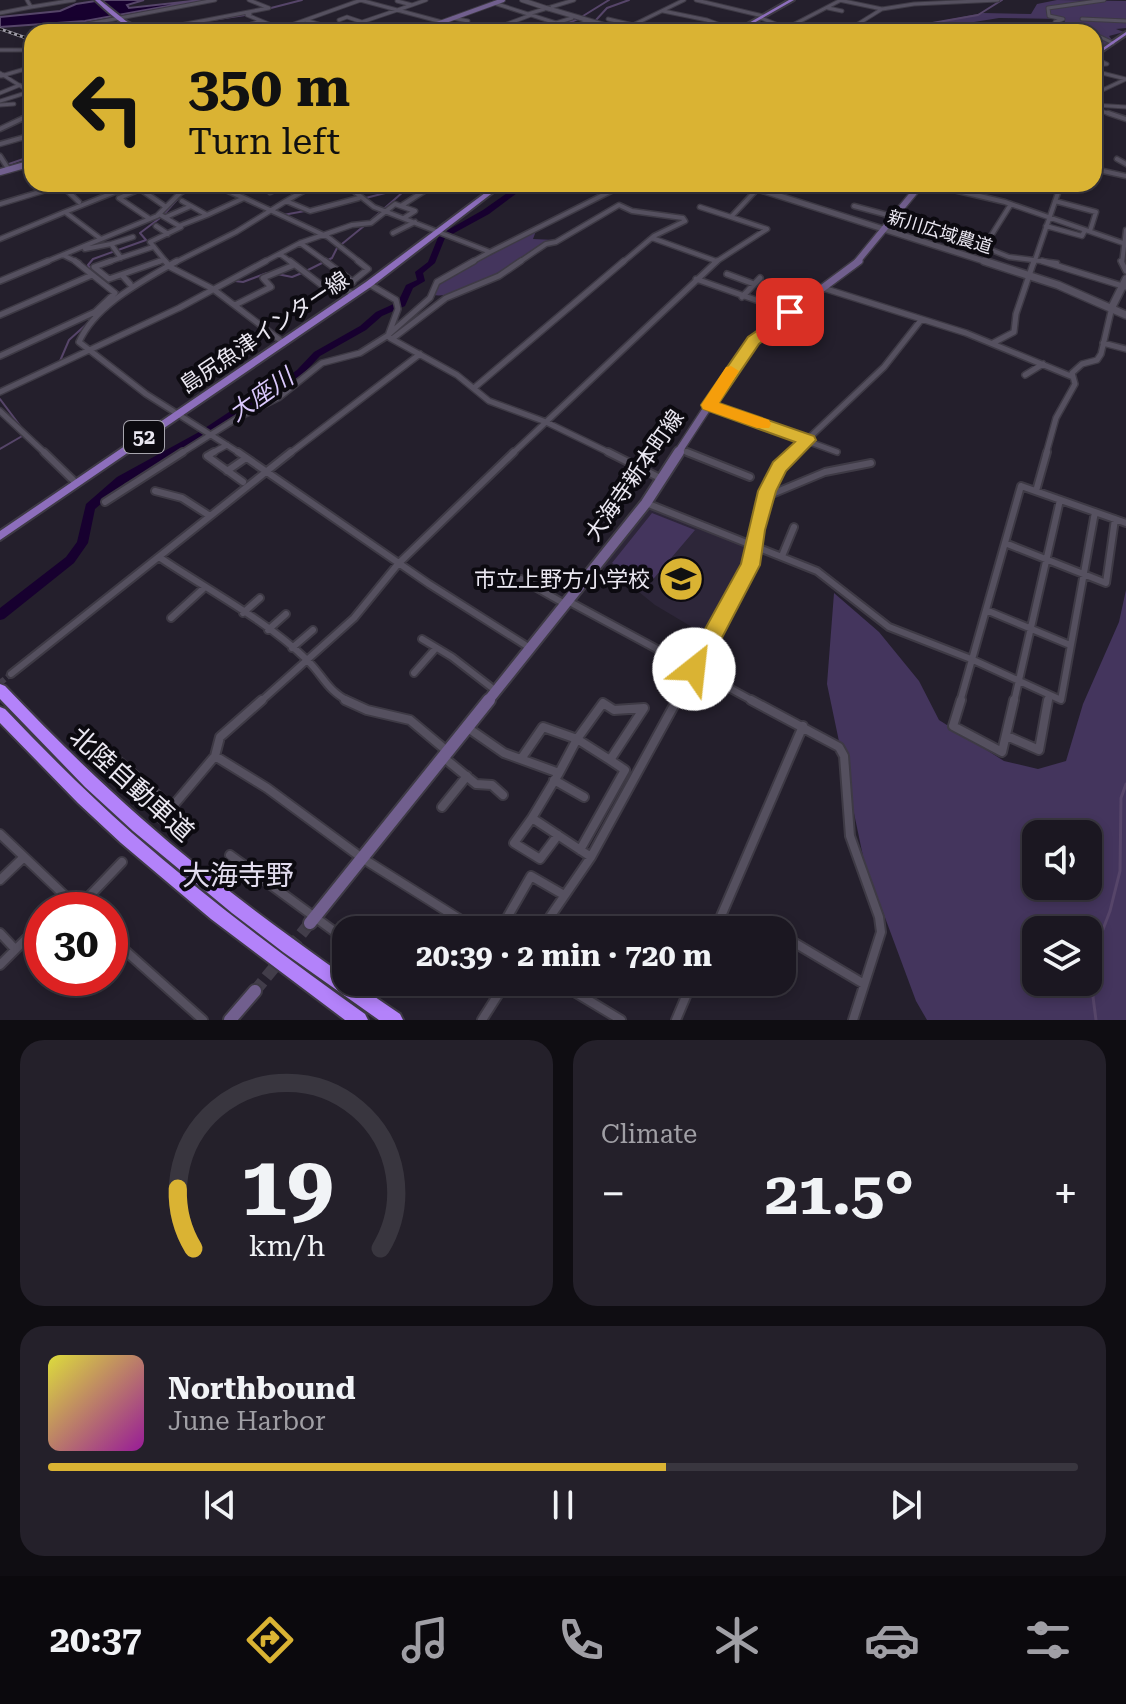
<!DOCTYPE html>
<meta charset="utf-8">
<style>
body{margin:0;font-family:"Roboto Serif","Noto Sans JP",serif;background:#24202a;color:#f1f3f6;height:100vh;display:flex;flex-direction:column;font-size:30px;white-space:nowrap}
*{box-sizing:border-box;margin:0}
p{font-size:26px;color:#a09fa5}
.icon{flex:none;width:44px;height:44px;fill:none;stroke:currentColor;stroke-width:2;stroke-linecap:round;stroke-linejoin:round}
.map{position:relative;height:1020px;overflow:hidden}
.details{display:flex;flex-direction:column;gap:20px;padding:20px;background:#0f0d12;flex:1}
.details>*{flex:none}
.hud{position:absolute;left:24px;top:24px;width:1078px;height:168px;border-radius:24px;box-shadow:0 4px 12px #0003,0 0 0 2px #39363f;background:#dab333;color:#111;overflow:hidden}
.controls{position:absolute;left:1022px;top:820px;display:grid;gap:16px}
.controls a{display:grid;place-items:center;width:80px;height:80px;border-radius:16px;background:#1b1721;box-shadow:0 4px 12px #0003,0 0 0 2px #39363f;font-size:40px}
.speed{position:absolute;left:24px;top:892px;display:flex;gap:16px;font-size:40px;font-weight:700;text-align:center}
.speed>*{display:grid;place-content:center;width:104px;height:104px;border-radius:50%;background:#1b1721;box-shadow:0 4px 12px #0003,0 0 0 2px #39363f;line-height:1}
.speed .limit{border:12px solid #d22;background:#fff;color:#111}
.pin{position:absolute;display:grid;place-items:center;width:68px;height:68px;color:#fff;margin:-34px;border-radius:16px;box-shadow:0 4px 12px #0006}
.me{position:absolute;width:88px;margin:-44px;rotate:29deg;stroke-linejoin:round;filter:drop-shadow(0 0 6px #0008)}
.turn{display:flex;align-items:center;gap:28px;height:168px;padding:0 32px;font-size:36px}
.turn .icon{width:104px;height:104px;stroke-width:2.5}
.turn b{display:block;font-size:56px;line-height:68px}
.big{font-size:60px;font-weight:700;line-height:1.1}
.details .card{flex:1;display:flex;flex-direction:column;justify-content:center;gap:12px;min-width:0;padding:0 28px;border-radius:24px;background:#24202a}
.details .dial{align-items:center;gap:0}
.dial svg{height:208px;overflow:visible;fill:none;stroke:#39363f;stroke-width:7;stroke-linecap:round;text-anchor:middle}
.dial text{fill:#f1f3f6;stroke:none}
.song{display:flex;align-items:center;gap:24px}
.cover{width:96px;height:96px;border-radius:12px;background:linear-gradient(135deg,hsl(60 70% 55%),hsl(300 70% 35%))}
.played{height:8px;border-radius:4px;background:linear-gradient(90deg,#dab333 60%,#39363f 60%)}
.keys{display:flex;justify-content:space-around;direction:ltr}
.heat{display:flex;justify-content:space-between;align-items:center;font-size:44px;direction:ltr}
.details .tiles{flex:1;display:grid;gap:20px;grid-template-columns:1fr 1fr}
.card:last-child{grid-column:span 2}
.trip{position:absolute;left:332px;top:916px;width:464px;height:80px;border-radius:24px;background:#1b1721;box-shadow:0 4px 12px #0003,0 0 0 2px #39363f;font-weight:700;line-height:80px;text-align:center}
.tab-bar{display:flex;height:128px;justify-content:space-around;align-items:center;background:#0b090d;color:#a09fa5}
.tab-bar .icon{width:56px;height:56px}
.tab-bar .on{color:#dab333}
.tab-bar b{font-size:36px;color:#f1f3f6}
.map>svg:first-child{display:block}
</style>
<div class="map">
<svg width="1126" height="1020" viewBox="0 0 1126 1020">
<rect width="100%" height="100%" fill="#241f2c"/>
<path fill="#2d2639" d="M650,508l96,38 -3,19 -36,71 -52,-31 -16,-13 1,-5 -37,-20z"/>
<path fill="#44355d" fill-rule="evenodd" d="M1057,0l69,1v27l-10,1 8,3 -15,4 3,4 -5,5 -13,3v-16h-37l8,-11 -3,-2 -63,-1 -87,14h-28l99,-19 48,1 6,-10z
M536,231l-3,8 22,1c-28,18 -90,60 -122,55l6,-13z
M652,513l43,17 -46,54 -37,-21z
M1126,590v430h-199l-11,-19 -52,-140 -37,-177 7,-91 45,39 40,49 20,39 65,41 34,8 28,-8 17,-57 36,-82zM1036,834h52v52h-52zM1036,930h52v52h-52z"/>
<path fill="#17002f" stroke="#564569" stroke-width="2" d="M102,0h42l-17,5 2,3 72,-8 -116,21 -85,6v-10l60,-6 16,-7z"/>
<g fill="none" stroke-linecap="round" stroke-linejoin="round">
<path stroke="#564569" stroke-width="2" d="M271,8l31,-8
M583,16l26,-16
M212,20l33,-5
M596,20l11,-12 22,-8
M546,32l32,-13
M881,32l97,-17 24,-15
M9,164l23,-8
M334,206l67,-17
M164,214l19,-21
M283,215l22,-4
M369,222l43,-38
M178,259l26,-13
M308,270l24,-12 5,-10 27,-22
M93,273l-5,-8 5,-6 53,-19 -6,-7 20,-15
M277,274l15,3 10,-4
M101,279l18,14
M235,281l8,1 24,-9
M60,361l9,-21 20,-18
M0,399l21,28
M0,449l24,-14"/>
<path stroke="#564569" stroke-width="3" d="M1096,1020l-7,-54 21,-55 10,-40 1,-73 5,-14"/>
<path fill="#17002f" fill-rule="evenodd" d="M520,184h9l-40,30 -44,24 -10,25 -12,10 2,8 -12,7 -8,18 -23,10 -16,14 -46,26 -17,18 -38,27 -24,11 -34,26 -82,45 -30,26 -7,34 -14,20 -70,56 -4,1v-12l66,-51 11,-15 9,-38 31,-27 82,-45 36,-24 24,-11 38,-27 17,-18 46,-26 16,-14 22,-10 8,-17 11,-5 -2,-8 13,-10 11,-27 44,-25z"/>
<path stroke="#423d4a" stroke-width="6" stroke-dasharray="6 3" stroke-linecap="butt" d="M0,683l11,-9"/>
<path stroke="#423d4a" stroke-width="12" stroke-dasharray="12 6" stroke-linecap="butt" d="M290,948l20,-25
M255,991l26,-32"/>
<g stroke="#3e3a45" stroke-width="5">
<path id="minor-far4" d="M360,0l82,22
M696,0l67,16
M839,0l43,9 32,-5 84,-4
M494,3l62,20 16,-5
M412,5l14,-5
M31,7l43,-7
M828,8l14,3
M663,11l44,9 29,11
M0,13l31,-6 -4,-7
M250,14l-3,1 41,17
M528,14l46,-14
M453,18l15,3
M761,18l34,14
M608,19l25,6
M1082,19l44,2
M305,20l32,10 -5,2
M362,22l50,-17 -15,-4
M88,24l127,-24
M434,25l18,7
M308,28l14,4
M787,28l54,-28
M1053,28l2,-6 8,-3 -14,-3 -1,-8 56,-8
M280,29l81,-29
M337,30l25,-8 -15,-5 -8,3
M144,32l125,-24 -20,-8
M225,32l36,-11
M486,32l45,-17
M560,32l28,-11
M583,32l20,-7
M659,32l-26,-7 51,-25
M845,32l37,-23
M1020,32l33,-4 -2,4
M1096,35l17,8
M0,50h32
M1094,58l13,6 -13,1
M1094,71l32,8 -32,15
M0,73l30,19
M1,76l31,-9
M0,93l20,-8
M0,101l32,-10
M0,105l14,-1
M1094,105l32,2
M1094,109l20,6
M28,115l4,-1"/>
</g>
<g stroke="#3e3a45" stroke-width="7">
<path id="minor-far3" d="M1108,113l18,6
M0,129l32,-15
M0,144l32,-9
M0,156l9,14
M1117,159l9,5
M1094,169l32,7
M60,184l19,18
M345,184l29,23 116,45 -20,11
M906,184l13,3
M928,184l77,18 121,42
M67,191l22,-7
M270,192l17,-8
M244,198l84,39 33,26
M286,201l30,-17
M1055,201l41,11 -6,19
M0,204l66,-20
M1011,204l-27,43 25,10 48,6
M401,206l34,-22
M854,206l41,11
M700,207l31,10
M65,212l70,-28
M159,214l22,13 -31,15 17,21
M207,215l37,-17 -32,-14
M166,217l25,-11 -9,-5
M150,219l-31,-21 21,-9 26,18
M891,222l41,12
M156,226l12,8
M179,226l28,-11 -16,-9
M1046,226l36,10 3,-6
M393,233l22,-11
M652,238l64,23
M0,239l65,-27 36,27
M300,243l28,20
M111,244l22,-7
M85,249l26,-5 10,14
M490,252l135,-68
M280,254l12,9
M63,255l16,8
M43,263l114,-47 23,-23 15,-9
M105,263l48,-16
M155,263l9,-3
M174,263l62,-31 50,-31 24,10 49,-13
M262,263l38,-20 52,-18 19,-2 24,-19 20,7 -11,7
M518,263l28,-19 10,-2 63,-37 13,6 51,7 2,3 -31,15 -32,27
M714,263l53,-34 -36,-12 31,-33
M1034,263l27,-79
M1122,263l4,-33"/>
</g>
<g stroke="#3e3a45" stroke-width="8">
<path id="minor-far2" d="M111,261l-17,6 15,12 51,-18
M165,261l5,6 43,22 71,54
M177,261c-34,20 -81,43 -98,81l67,52 95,60
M290,261l38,29 15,-1 12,5
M325,261l28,21
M1042,261l84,26
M1121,261l5,10
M727,274l27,10
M122,275l8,9
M696,279l94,33
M0,281l48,-20
M369,284l27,16 2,9 -9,24
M823,288l143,45 107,44
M343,289l25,-20 -10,-8
M742,297l18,-19
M235,305l36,-18 -8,-9 31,-13
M0,315l92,-40
M390,338l67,37 32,26 57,21 66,32
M392,339l54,-41 53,-22 22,-15
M993,343l21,-11 2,-18 18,-53
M1103,343l23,6
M0,356l95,-44 20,-19 -40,-32
M1025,375l18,-11
M474,388l150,-127
M0,392l179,-84 87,-47
M709,405l128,47
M0,411l46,43
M681,450l11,4
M180,454l59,-37 39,-19 44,-35 38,-10 27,-17 43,-38 7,-16 37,-21
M210,454l17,-9
M289,454l131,-100
M512,454l205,-193
M792,454l92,-87 37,-47
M1046,454l10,-36 19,-34 -3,-11 10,-9 15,-4 4,-6 11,-47"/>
</g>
<g stroke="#3e3a45" stroke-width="10">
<path id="minor-far1" d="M44,452l32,31
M214,452l-7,4 36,26
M238,452l191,132 101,64
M608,452l54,27
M687,452l63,25
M227,471l19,-13
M155,491l27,7 28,18
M1036,491l11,-39
M765,497l60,-25 46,-9
M105,502l78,-50
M646,503l171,68 72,56 82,32 90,41 34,-188
M1005,543l101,40 9,-64
M782,556l12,-29
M159,557c47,32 107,63 147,102 18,17 20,31 44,43
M521,579l44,25
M568,601l187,101
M986,610l84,35
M243,613l17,-15
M171,618l33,-30
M268,630l18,-16
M422,639l30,18 44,34
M292,648l21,-18
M414,673l22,-25
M11,674l280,-222
M260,702l94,-84 44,-54 116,-112
M676,702l75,-137 10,-59 18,-39 15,-15
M960,702l61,-216 105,37
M1014,702l46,-202
M1048,702l1,-6"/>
</g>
<g stroke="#3e3a45" stroke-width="12">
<path id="minor" d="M345,700l22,10 43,10 37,31
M751,700l88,47 5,9 6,80 29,81 2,15 -28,88
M961,700l-8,26 49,26 12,-52
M468,728l36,25 55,20 -27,45 59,39
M1007,736l32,14 9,-50
M102,747l70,61
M215,756l52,32 95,70 115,72
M443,757l33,27 16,1 11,10
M521,759l22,-32 34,12 33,21
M559,773l18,-34 26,-36 11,7 30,-2 -34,52 15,10 -45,80
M554,780l30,17
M442,807l25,-31
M532,818l-18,25 26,16 18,-24
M162,819l53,-63 5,-19 42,-37
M0,834l80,76
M230,855l116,85
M0,880l24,-23
M78,908l44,-46
M55,910l12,-12
M500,930l31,-54 33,19
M541,930l50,-73 86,-157
M715,930l88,-204
M0,933l15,16
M783,936l81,48
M110,937l93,83
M0,965l42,-42
M558,982l63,38
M482,1020l24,-38
M676,1020l16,-38"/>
</g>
<g stroke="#3e3a45" stroke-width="6">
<path id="tertiary-far2" d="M522,0l24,8
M550,9l78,23"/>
</g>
<g stroke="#3e3a45" stroke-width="8">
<path id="tertiary-far1" d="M742,184l248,79"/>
</g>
<g stroke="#3e3a45" stroke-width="10">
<path id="tertiary" d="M984,261l74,24 68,30
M1112,307l14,-28"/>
</g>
<g stroke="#3e3a45" stroke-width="6">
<path id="secondary-far4" d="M415,32l88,-32"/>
</g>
<g stroke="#3e3a45" stroke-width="9">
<path id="secondary-far3" d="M0,172l32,-9
M856,263l65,-79"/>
</g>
<g stroke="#3e3a45" stroke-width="10">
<path id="secondary-far2" d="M677,454l66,-101 27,-26 89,-66"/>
</g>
<g stroke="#3e3a45" stroke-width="14">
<path id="secondary-far1" d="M487,702l159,-199 33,-51"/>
</g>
<g stroke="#3e3a45" stroke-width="16">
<path id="secondary" d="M310,923l179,-223
M230,1020l25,-29"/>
</g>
<g stroke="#3e3a45" stroke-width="4">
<path id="primary" d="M95,0h5l26,21 20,11c-19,-1 -37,-19 -51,-32z
M789,0h5l-56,32h-5z
M1126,32v3l-32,22v-3z
M497,184h7l-132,102 -372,254v-9l366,-249z"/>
</g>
<g stroke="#3e3a45" stroke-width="4">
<path id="motorway" d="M0,684l5,2c44,46 89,91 137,133 64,57 134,108 204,158v5h7l47,32 3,6h-24l-96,-68 -51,-39 -99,-82 -48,-44 -85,-88z
M0,707l5,2c41,43 83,85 127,124 74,65 153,124 233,181l3,6h-23l-134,-101 -90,-76 -43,-40 -78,-80z"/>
</g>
<use href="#minor-far4" stroke="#55505f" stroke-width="3"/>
<use href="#minor-far3" stroke="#55505f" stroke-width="4"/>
<use href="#minor-far2" stroke="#55505f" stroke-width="5"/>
<use href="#minor-far1" stroke="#55505f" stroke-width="6"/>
<use href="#minor" stroke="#55505f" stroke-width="8"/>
<use href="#tertiary-far2" stroke="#55505f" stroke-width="4"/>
<use href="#tertiary-far1" stroke="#55505f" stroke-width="5"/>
<use href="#tertiary" stroke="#55505f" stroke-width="7"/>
<use href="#secondary-far4" stroke="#715f8e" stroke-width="4"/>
<use href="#secondary-far3" stroke="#715f8e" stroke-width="6"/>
<use href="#secondary-far2" stroke="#715f8e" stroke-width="7"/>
<use href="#secondary-far1" stroke="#715f8e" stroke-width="10"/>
<use href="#secondary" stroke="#715f8e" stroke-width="12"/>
<use href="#primary" fill="#8d6ebc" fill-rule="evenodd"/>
<use href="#motorway" fill="#b382fa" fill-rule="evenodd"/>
<g stroke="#a09da8" stroke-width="3">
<path id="rail" d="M0,29l32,11"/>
</g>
<use href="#rail" stroke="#0c0a10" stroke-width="2" stroke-dasharray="3" stroke-linecap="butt"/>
<g stroke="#3e3a45" stroke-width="6" stroke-linecap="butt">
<path id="tertiary-bridge" d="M546,8l4,1"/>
</g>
<use href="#tertiary-bridge" stroke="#55505f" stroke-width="4"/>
</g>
<path fill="#dab333" stroke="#8e7421" stroke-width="2" d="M790,308l7,4 -2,3 -36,29 -40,59 95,33 2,4 -30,31 -10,20 -11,39 -5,35 -58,111 -8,3 -7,-3 -4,-7 58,-105 17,-73 15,-29 22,-20 -92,-33 -2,-4 47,-68z"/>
<path fill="#f59e0b" d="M731,366l8,5 -20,32 50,17 2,4 -2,4h-12l-54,-19 -2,-4 25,-38z"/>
<defs>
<g id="school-disc" transform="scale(2.3)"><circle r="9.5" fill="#dab333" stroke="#0c0a10"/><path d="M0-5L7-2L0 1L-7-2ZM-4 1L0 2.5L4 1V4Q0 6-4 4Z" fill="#111"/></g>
</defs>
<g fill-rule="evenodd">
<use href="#school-disc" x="681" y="579"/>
</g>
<g text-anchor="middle" stroke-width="8" stroke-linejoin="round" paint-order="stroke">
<g font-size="18" fill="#eae7f1" stroke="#0c0a10">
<text transform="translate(940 232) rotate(17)" y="6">新川広域農道</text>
</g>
<rect fill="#0c0a10" stroke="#a7a5ae" stroke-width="2" x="124" y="421" width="40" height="32" rx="6"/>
<g font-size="20" font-weight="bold" fill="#eae7f1">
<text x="144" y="444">52</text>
</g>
<g font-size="22" fill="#eae7f1" stroke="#0c0a10">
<text transform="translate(264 332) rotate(-34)" y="8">島尻魚津インター線</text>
<text transform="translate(634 475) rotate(-55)" y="8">大海寺新本町線</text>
</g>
<g font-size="22" fill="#eae7f1" stroke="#0c0a10" text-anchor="end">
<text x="650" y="587">市立上野方小学校</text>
</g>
<g font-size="24" font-style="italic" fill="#dbc9fd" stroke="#0c0a10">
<text transform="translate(261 395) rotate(-35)" y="8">大座川</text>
</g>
<g font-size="26" fill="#eae7f1" stroke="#0c0a10">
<text transform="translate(132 784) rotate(42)" y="9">北陸自動車道</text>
</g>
<g font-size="28" fill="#e2dcee" stroke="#0c0a10">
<text x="238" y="885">大海寺野</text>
</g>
</g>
</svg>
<div class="controls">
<a><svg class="icon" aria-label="sound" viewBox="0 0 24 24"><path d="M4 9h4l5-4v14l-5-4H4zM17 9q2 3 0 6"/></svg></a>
<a><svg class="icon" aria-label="layers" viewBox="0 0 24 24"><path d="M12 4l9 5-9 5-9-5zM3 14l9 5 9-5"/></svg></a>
</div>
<div class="speed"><div class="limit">30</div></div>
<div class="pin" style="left:790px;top:312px;background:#d93025"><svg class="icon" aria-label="arrive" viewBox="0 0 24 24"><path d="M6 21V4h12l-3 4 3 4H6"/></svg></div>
<svg class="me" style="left:694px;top:669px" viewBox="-20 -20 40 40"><circle r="19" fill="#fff"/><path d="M0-13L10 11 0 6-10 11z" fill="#dab333"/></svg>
<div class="trip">20:39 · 2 min · 720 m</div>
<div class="hud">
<div class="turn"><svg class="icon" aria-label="left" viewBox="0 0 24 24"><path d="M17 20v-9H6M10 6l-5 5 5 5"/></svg><div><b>350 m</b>Turn left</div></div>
</div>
</div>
<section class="details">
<div class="tiles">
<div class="card dial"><svg viewBox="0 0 100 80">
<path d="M14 69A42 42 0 1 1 86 69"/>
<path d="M14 69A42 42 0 0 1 8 46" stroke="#dab333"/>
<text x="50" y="56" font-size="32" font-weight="700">19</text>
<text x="50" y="72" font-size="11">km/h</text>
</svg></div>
<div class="card"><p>Climate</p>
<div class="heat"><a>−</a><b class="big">21.5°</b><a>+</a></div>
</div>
<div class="card">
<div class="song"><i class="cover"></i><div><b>Northbound</b><p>June Harbor</p></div></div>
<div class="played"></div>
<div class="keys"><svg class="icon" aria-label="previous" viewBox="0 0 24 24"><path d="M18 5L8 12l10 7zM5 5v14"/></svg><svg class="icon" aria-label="pause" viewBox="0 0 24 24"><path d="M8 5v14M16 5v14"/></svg><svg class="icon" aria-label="next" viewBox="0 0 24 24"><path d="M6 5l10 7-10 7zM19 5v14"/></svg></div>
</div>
</div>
</section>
<nav class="tab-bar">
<b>20:37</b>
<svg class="icon on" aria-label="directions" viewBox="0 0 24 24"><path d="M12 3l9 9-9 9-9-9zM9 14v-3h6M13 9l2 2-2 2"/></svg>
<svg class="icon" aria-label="music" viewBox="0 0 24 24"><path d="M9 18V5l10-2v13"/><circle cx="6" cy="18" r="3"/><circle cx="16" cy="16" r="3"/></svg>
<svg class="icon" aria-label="phone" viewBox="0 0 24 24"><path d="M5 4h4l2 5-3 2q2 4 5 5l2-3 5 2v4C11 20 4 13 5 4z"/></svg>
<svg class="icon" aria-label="climate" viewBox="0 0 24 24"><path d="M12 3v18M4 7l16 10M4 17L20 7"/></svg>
<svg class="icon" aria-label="car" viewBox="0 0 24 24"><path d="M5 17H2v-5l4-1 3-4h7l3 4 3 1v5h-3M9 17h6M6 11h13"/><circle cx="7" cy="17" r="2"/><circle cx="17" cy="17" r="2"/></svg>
<svg class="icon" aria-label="filters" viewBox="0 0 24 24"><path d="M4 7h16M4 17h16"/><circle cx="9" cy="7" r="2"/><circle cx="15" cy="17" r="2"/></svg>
</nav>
